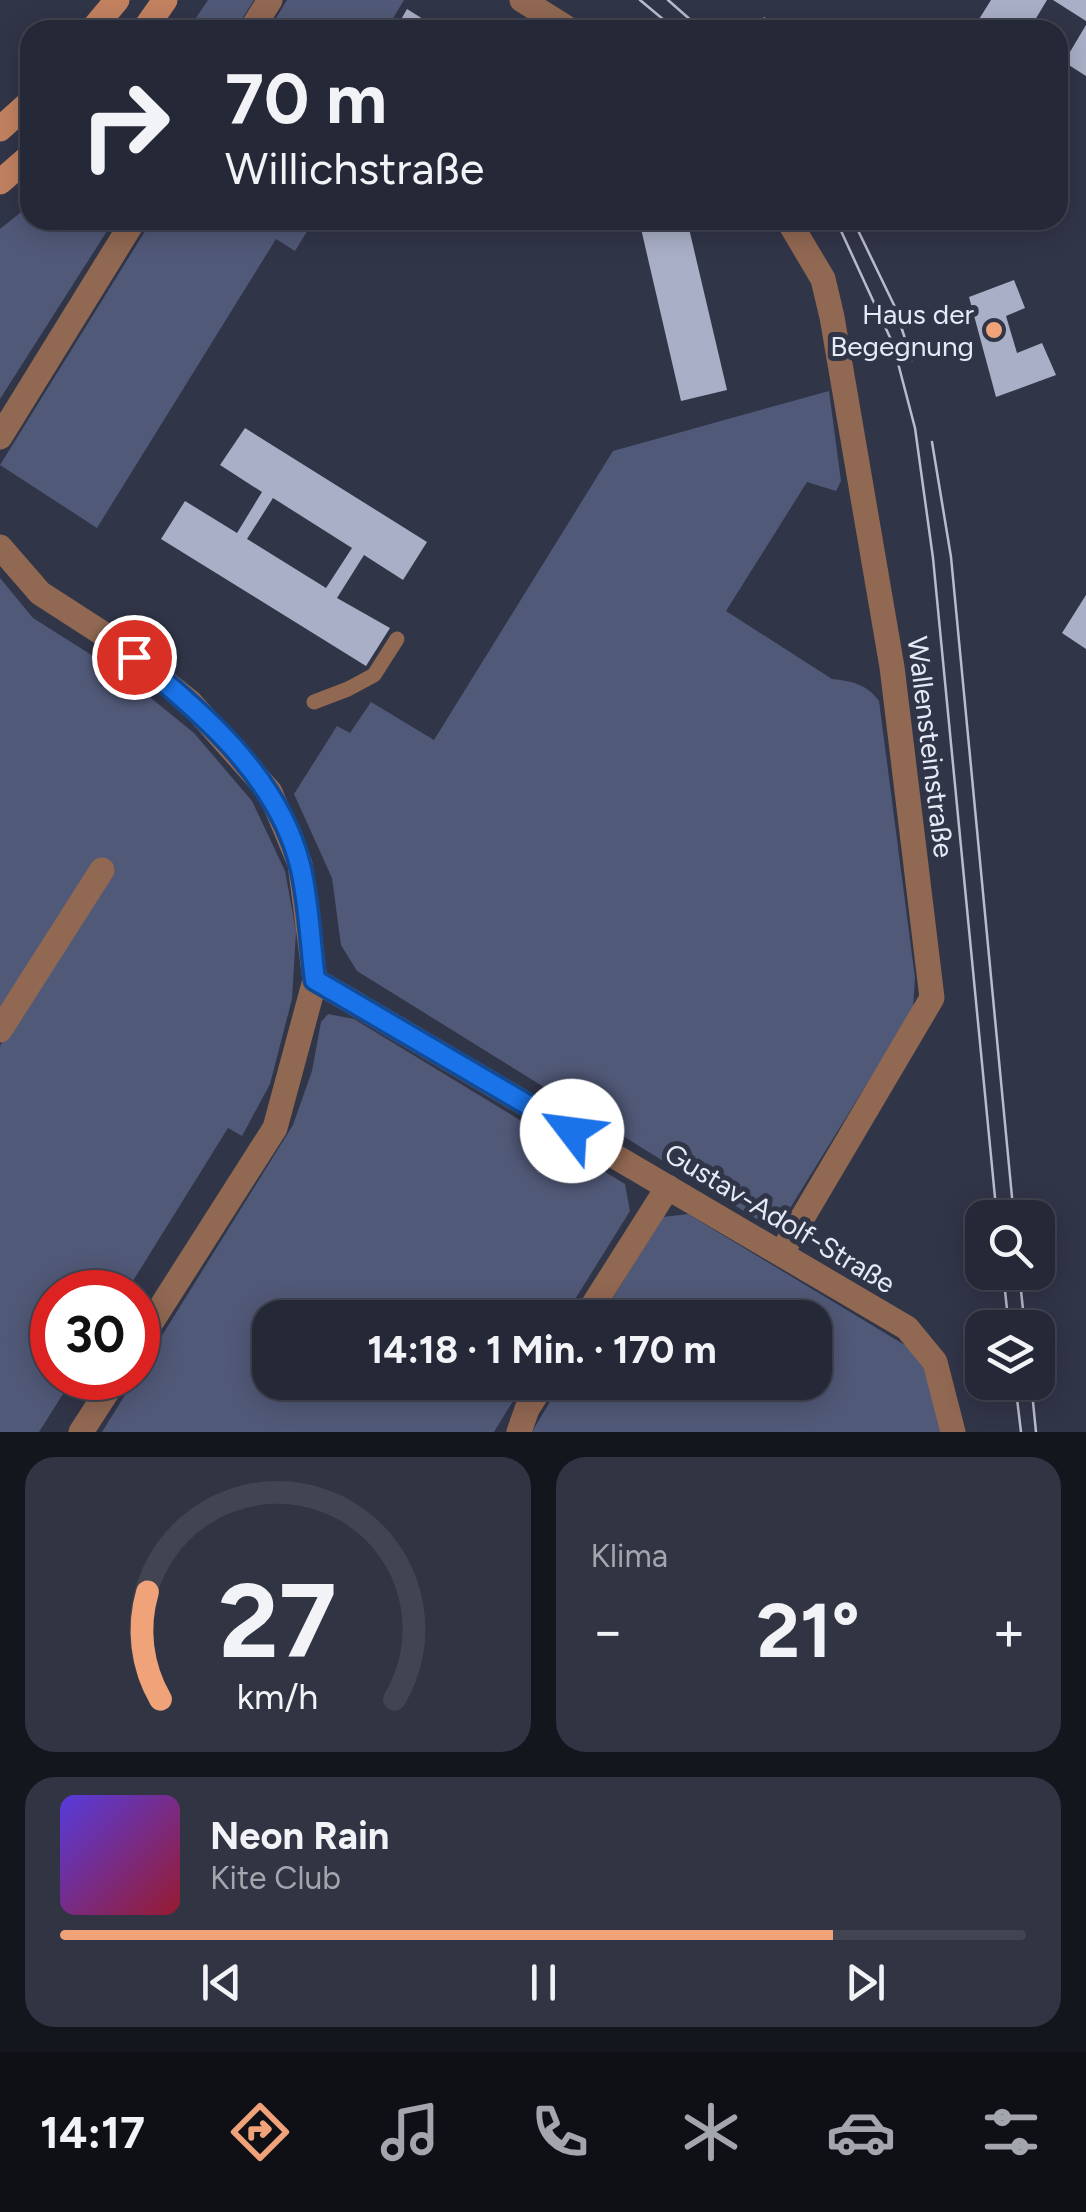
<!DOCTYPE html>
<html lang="de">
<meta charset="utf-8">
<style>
body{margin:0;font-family:Figtree,sans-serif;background:#313442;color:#f1f3f6;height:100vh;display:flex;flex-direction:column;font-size:38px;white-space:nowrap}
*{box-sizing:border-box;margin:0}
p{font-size:32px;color:#a3a6ad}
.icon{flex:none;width:55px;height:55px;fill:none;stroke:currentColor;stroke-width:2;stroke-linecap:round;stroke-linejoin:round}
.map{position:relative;height:1432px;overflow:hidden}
.sheet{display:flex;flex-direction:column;gap:25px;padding:25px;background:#14161e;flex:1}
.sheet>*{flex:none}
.hud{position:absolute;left:20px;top:20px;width:1048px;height:210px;border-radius:30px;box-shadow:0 5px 25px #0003,0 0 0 2px #424451;background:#252836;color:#f1f3f6;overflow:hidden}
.controls{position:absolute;left:965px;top:1200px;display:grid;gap:20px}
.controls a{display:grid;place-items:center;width:90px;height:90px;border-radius:20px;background:#252836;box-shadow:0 5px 25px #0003,0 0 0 2px #424451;font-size:50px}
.speed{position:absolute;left:30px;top:1270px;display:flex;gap:20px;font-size:50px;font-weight:700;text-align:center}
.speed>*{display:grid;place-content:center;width:130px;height:130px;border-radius:50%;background:#252836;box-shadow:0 5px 25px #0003,0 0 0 2px #424451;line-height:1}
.speed .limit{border:15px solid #d22;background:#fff;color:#111}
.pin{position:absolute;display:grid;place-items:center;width:85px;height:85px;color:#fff;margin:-42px;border:5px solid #fff;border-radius:50%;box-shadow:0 2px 10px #0007}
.me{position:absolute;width:110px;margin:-55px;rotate:300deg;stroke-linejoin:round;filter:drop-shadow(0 0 8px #0008)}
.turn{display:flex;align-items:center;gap:35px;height:210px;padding:0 40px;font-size:45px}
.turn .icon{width:130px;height:130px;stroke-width:2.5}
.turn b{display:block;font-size:70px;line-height:85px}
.big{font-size:75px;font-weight:700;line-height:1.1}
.sheet .card{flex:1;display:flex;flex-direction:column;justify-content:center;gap:15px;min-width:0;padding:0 35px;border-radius:30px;background:#313442}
.sheet .dial{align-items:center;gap:0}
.dial svg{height:260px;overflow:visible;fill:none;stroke:#424451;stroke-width:7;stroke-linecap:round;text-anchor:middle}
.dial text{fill:#f1f3f6;stroke:none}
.song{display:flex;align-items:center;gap:30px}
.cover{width:120px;height:120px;border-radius:15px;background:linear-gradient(135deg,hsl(250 70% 55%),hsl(350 70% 35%))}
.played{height:10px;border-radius:5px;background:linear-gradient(90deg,#f0a279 80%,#424451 80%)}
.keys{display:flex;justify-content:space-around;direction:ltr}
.heat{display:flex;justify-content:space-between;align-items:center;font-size:55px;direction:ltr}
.sheet .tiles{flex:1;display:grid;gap:25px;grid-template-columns:1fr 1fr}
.card:last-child{grid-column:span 2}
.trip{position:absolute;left:252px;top:1300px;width:580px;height:100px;border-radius:30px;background:#252836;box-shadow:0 5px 25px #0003,0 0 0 2px #424451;font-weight:700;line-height:100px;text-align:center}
.tab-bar{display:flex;height:160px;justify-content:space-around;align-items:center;background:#0f1016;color:#a3a6ad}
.tab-bar .icon{width:70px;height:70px}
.tab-bar .selected{color:#f0a279}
.tab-bar b{font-size:45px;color:#f1f3f6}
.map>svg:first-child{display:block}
</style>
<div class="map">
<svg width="1086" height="1432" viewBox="0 0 1086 1432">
<rect width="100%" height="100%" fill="#313548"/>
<path fill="#515978" d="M208,0h46l-19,30h-47z
M287,0h117l-18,30h-117z
M30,205v15h84l-114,179v-170z
M152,220h162l-19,31 -19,-12 -179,289 -97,-63z
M829,391l12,90 -5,10 -29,-9 -81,129 106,68c19,2 35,5 47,22l36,277 -2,31 -129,209 -10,5 -14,-2 -403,-250 -16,-26 -9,-67 -38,-84 43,-68 13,7 21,-31 63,38 179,-289z
M0,578l33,40 87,55 74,60 58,68 33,70 11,60 -4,68 -22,85 -28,52 -14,-8 -102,164h-74v86h21l-34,54h-39v-386l115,-178 -16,-10 -99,151z
M328,1014l26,5 271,165 5,27 -66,106 -294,1v64l254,1 -30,49h-392l191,-307 19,-54 9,-49z
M688,1214l225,136 12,15 17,67h-410l29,-49 254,-1v-64l-214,-1 62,-100z"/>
<path fill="#a9afc6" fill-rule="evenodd" d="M991,0h56l-18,30h-44l-9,-6z
M1053,0h33v21z
M407,9l24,15 10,6h-46z
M764,17l14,9 -2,4h-20z
M792,19l17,11h-24z
M1086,25v51l-22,-14z
M639,220h48l40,170 -46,11z
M1014,280l11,28 -19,8 11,37 25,-10 14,32 -60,22 -27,-100z
M245,428l182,114 -24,38 -39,-25 -27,43 53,30 -24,38 -205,-127 24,-38 52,32 25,-41 -42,-27zM273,498l79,50 -26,40 -79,-49z
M1086,595v54l-24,-16z"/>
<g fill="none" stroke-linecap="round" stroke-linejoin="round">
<path stroke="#916852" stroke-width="15" d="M314,702l34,-13 26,-14 23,-36"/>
<path stroke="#916852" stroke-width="25" d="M522,0l48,30
M251,30l19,-30
M0,437l134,-217
M0,547l40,46 65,42 85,67 80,90 30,72 15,116 -40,148 -137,215
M315,980l592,348 28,34 18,70
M0,1030l102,-160
M781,1254l151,-256 -40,-331 -60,-350 -9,-38 -35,-59
M585,1318l83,-131
M81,1432l35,-54
M519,1432l8,-23 17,-27"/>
<path stroke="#c28260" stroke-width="25" d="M92,30l25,-30
M144,30l21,-30
M0,129l30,-27
M0,182l30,-26"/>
<path stroke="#b9bdcb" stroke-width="2.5" d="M640,0l36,30
M668,0l34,30
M836,220l57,124 22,84 18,130 64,660
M853,220l41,85 18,55
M932,442l19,115 63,661
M1003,1272l6,56
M1019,1272l6,56
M1015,1382l6,50
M1031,1382l5,50"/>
</g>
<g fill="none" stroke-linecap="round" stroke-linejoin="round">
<g stroke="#114b97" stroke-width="25">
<path id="route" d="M134,657c67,54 144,120 166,208 9,36 10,77 15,115l257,151"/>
</g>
<use href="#route" stroke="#1a73e8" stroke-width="18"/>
</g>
<circle fill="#f0a279" stroke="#313548" stroke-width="4" cx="994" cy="330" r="10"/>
<g text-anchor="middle" stroke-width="10" stroke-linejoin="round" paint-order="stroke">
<g font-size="28" fill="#e6eaf6" stroke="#313548" text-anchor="end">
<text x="974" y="324">Haus der<tspan x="974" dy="32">Begegnung</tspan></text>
</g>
<g font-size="28" fill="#e6eaf6" stroke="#313548">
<text transform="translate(931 747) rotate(83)" y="10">Wallensteinstraße</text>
<text transform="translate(780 1218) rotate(31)" y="10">Gustav-Adolf-Straße</text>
</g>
</g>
</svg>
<div class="controls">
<a><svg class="icon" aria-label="search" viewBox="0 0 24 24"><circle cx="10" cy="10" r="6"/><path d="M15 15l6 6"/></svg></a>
<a><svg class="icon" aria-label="layers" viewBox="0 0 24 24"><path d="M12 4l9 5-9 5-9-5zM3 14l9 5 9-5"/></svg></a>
</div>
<div class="speed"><div class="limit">30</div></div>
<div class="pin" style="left:134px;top:657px;background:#d93025"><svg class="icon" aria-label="arrive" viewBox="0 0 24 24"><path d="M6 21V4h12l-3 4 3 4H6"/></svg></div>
<svg class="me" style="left:572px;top:1131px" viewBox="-20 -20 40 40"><circle r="19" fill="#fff"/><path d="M0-13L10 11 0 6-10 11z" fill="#1a73e8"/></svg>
<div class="trip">14:18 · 1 Min. · 170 m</div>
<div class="hud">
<div class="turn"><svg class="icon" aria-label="right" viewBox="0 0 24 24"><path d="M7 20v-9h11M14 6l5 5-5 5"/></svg><div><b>70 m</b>Willichstraße</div></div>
</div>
</div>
<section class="sheet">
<div class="tiles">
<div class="card dial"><svg viewBox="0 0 100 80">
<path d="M14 69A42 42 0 1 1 86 69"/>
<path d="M14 69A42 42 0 0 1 10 36" stroke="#f0a279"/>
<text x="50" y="56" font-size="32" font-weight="700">27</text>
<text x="50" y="72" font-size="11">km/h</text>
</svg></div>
<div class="card"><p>Klima</p>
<div class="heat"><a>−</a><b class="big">21°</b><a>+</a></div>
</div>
<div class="card">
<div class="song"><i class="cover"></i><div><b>Neon Rain</b><p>Kite Club</p></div></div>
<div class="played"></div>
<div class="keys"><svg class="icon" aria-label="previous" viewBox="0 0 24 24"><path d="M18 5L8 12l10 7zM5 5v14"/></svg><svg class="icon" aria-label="pause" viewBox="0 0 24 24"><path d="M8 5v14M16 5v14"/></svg><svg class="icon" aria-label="next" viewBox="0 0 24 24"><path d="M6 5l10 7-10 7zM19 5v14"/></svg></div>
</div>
</div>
</section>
<nav class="tab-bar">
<b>14:17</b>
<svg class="icon selected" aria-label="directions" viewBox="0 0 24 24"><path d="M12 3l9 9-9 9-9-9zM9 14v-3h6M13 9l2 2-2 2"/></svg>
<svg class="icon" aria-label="music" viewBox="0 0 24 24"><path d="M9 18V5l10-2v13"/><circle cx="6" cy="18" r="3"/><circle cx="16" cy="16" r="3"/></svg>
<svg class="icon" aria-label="phone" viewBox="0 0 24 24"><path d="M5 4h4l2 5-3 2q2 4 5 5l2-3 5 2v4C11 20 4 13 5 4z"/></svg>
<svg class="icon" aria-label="climate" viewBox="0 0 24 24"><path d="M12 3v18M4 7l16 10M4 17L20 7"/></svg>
<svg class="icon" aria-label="car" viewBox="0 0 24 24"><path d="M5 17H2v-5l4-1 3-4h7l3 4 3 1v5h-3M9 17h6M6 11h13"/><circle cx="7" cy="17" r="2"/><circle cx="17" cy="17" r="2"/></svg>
<svg class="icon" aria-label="filters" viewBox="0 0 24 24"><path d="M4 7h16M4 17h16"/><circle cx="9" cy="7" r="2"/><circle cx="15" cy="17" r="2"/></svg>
</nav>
